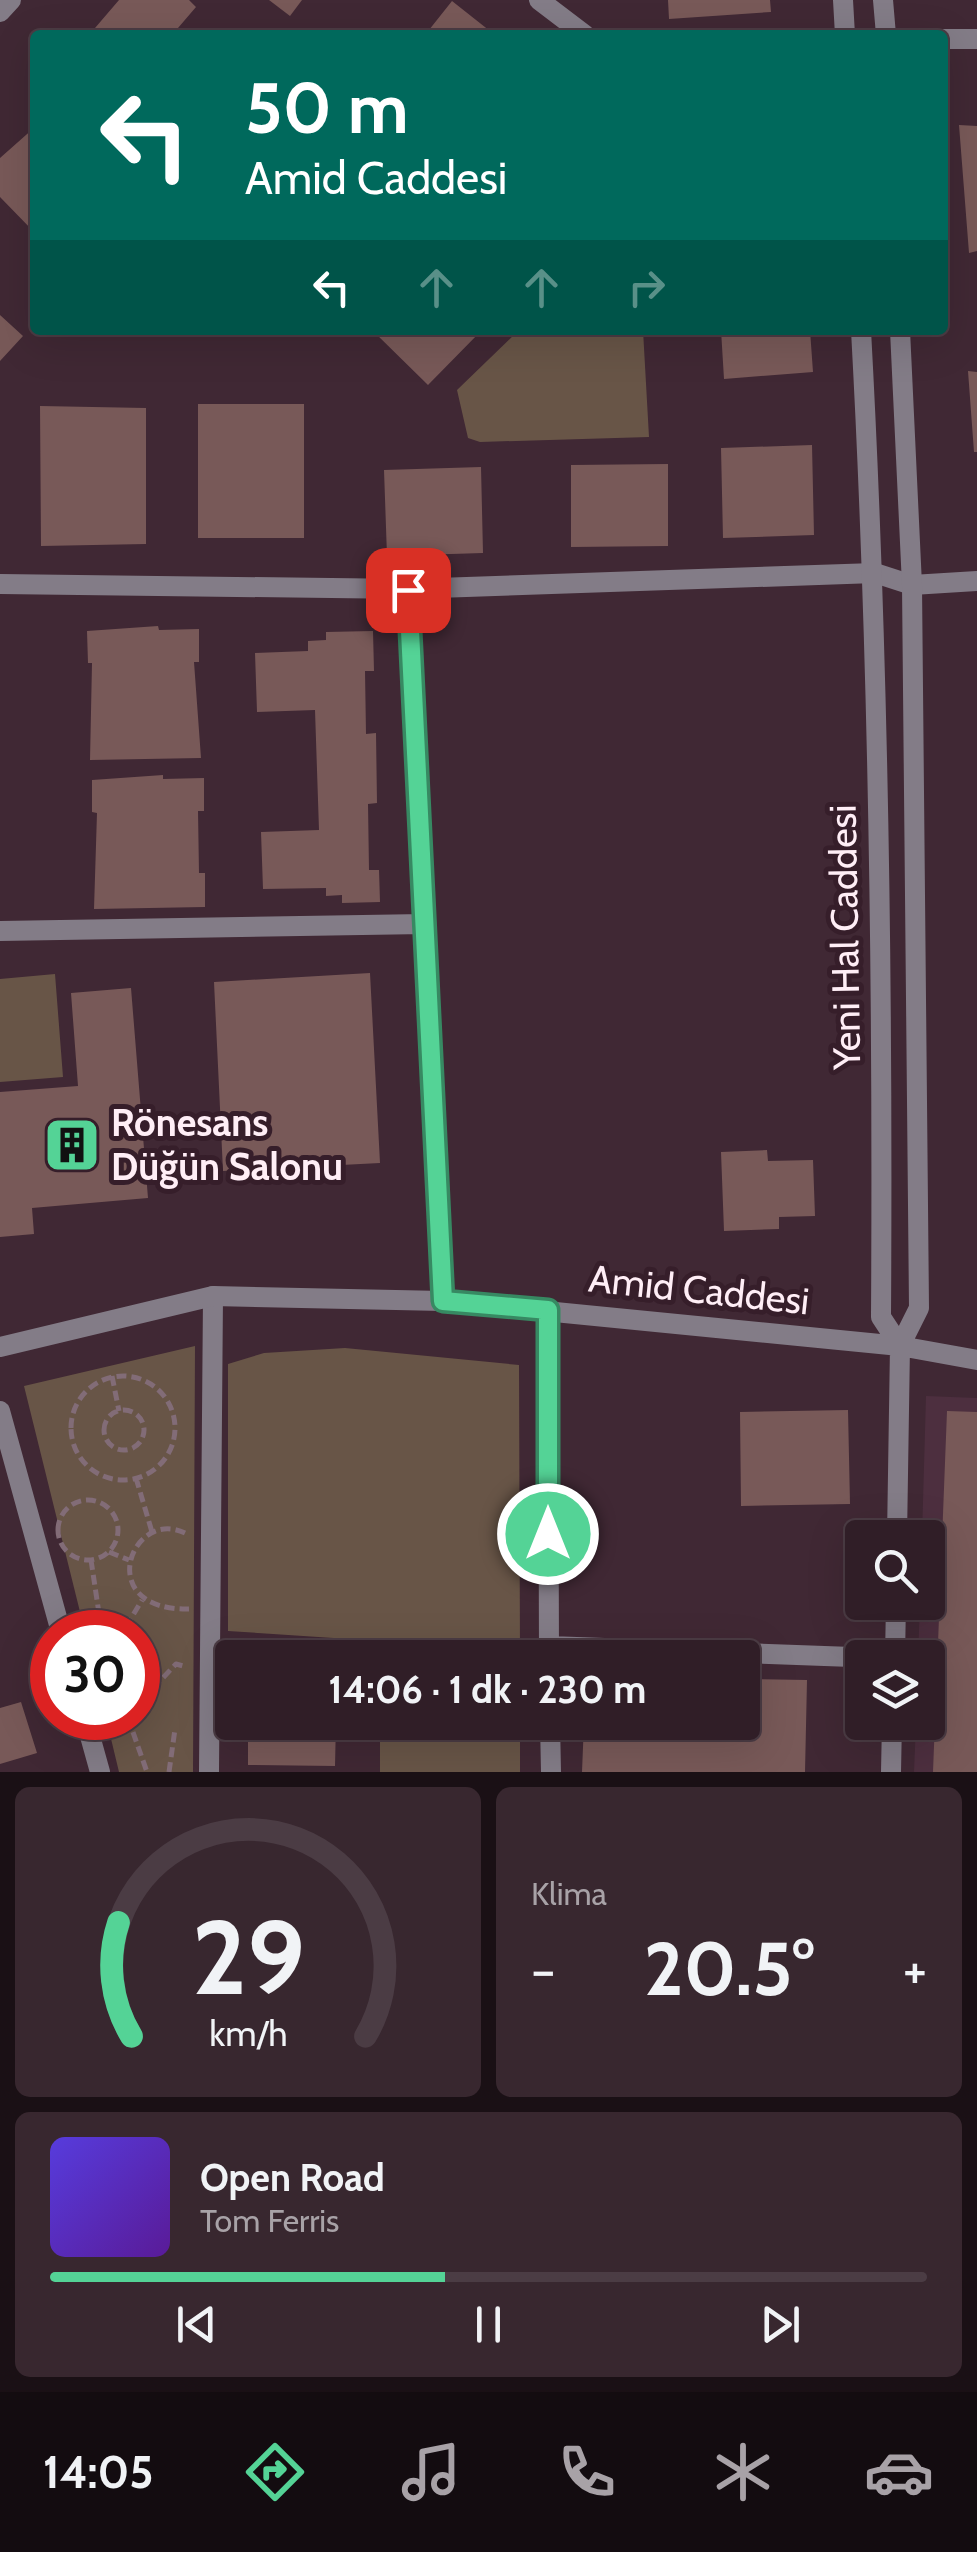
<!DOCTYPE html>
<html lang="tr">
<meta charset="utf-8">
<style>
body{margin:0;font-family:Cabin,sans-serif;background:#38272f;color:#f1f3f6;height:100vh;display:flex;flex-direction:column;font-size:38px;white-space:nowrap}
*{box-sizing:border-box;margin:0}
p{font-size:32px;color:#a8a2a7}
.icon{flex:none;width:55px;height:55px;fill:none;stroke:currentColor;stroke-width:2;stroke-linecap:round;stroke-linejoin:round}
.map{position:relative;height:1772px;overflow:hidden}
.panel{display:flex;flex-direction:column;gap:15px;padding:15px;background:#1a1015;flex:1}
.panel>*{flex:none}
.banner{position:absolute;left:30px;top:30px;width:918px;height:305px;border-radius:10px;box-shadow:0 10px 40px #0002,0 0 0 2px #4b3c44;background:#00695c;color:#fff;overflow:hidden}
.buttons{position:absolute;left:845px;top:1520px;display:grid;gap:20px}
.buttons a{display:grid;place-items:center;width:100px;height:100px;border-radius:10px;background:#301e27;box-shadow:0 10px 40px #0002,0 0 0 2px #4b3c44;font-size:50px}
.speed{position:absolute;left:30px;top:1610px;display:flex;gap:20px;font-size:50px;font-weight:700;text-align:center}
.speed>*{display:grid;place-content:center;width:130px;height:130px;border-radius:50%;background:#301e27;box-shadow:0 10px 40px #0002,0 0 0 2px #4b3c44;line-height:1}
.speed .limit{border:15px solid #d22;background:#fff;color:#111}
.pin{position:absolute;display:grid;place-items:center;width:85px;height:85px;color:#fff;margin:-42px;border-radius:20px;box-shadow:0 5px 15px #0006}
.me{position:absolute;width:110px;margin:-55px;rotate:0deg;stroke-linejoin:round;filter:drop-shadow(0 0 8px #0008)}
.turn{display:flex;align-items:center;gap:35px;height:210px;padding:0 50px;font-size:45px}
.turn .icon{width:130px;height:130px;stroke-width:2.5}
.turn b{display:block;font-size:70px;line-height:85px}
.lanes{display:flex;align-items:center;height:95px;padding:0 50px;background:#0003;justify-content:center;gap:50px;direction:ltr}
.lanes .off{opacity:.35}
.big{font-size:75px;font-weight:700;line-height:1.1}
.panel .widget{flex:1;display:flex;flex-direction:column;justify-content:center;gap:15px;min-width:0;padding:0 35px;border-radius:15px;background:#38272f}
.panel .dial{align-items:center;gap:0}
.dial svg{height:260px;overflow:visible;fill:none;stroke:#4b3c44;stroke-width:7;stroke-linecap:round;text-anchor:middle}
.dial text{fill:#f1f3f6;stroke:none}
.song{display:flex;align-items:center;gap:30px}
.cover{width:120px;height:120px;border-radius:15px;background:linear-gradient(135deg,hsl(250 70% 55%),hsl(270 70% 35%))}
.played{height:10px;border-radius:5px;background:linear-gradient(90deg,#54d396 45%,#4b3c44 45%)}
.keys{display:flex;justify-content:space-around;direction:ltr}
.heat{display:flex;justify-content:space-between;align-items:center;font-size:55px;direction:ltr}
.panel .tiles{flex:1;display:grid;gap:15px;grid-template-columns:1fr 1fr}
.widget:last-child{grid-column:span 2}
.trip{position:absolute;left:215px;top:1640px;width:545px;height:100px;border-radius:10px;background:#301e27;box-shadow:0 10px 40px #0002,0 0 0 2px #4b3c44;font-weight:700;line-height:100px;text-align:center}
.dock{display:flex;height:160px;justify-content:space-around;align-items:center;background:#130c10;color:#a8a2a7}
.dock .icon{width:70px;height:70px}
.dock .active{color:#54d396}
.dock b{font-size:45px;color:#f1f3f6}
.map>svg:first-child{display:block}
</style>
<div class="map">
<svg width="977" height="1772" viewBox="0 0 977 1772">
<rect width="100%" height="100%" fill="#402834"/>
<path fill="#4d2f3f" d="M926,1396l51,2v374h-63l2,-49 12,-1v-64l-10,-1 2,-54 8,-1v-64l-6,-1z"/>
<path fill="#685547" d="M519,330h124l6,107 -169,5 -12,-4 -11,-48z
M55,974l8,103 -63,5v-103z
M195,1346l-2,426h-74l-13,-54h32v-86h-53l-61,-246z
M345,1348l174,17 1,292h-140l-1,-16 -151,-10v-267l36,-11z
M380,1723h140v49h-140z"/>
<path fill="#785958" d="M119,0h70l7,7 -24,28h-83z
M269,0h33l-12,16z
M668,0h102l1,12 -102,7z
M452,1l43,34h-70z
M959,125l18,1v125l-8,2z
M35,127v106l-35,-36v-39z
M0,315l23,21 -23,25z
M372,330h110l-54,55z
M721,330h89l3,42 -89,7z
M968,371l9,1v80h-3z
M198,404h106v134h-106z
M40,406l106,2v136l-105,2z
M812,445l2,90 -91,3 -2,-90z
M668,464v82l-97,1v-82z
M481,467l2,86 -96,3 -3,-86z
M158,626l1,4 40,-1v33h-5l7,96 -111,2 2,-97h-4l-1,-32z
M373,631l1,40h-9l1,63 10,-1 1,70 -9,1 1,66h10l1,32 -38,1v-8l-16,1v-8l-63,1 -2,-57 58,-2 -4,-120 -58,2 -2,-59 53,-2v-10l18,-1v-8z
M163,775v4l41,-1v33h-6l1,62h6v34l-111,2 3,-96 -5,-1v-32z
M370,973l10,190 -157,8 -9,-189z
M131,988l17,210 -116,10 2,26 -34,3v-145l78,-6 -7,-93z
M767,1150l1,11 45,-1 2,56 -36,1v12l-55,2 -3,-79z
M848,1410l2,94 -109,2 -1,-94z
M947,1411l30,1v360h-44z
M742,1679l65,1 -2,92h-223l2,-50h158z
M21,1702l16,51 -37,11v-56z
M248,1722h88l-1,44 -87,-1z"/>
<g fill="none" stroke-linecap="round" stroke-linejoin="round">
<path stroke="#826c77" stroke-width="5" stroke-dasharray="10 5" stroke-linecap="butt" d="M71 1428a52 52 0 1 1 104 0a52 52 0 1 1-104 0Z
M112,1376l7,35
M104 1430a20 20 0 1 1 40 0a20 20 0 1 1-40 0Z
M136,1478l16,54
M58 1530a30 30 0 1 1 60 0a30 30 0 1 1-60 0Z
M185,1533c-54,-26 -93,78 4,76
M109,1552l20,8
M91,1560l9,60
M86,1627l22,-8 22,13
M126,1627l16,-27
M138,1671l21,11 17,-18 11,3
M128,1718l19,54
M169,1772l6,-43"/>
<path stroke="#837c87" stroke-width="20" d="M539,0l46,35
M942,39h35
M0,584l408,5 467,-16 37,12 65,-4
M408,589l35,712
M0,931l424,-7
M548,1311l1,347
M0,1411l61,221
M549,1646l331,12
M85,1718l15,54
M550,1722l1,50
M209,1772l4,-476"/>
<path stroke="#837c87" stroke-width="20" d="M843,0l2,35
M883,0l3,35
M0,12l11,-12
M861,330c18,329 22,657 20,987l19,29 -3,192
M900,1346l19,-38 -7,-723 -12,-255
M0,1347l213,-51 230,5 457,45 77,14
M895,1658l1,-56
M891,1772l1,-50"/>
</g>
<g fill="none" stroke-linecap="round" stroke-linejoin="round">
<g stroke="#378962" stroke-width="25">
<path id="route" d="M408,590l35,711 105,9v224"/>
</g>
<use href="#route" stroke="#54d396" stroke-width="18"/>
</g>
<defs>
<g id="building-square" transform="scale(2.875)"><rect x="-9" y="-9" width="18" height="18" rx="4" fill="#54d396" stroke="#361e2a"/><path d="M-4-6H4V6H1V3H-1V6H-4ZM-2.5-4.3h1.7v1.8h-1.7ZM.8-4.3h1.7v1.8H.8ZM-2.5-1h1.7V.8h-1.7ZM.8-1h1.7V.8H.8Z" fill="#111"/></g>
</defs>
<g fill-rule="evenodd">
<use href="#building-square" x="72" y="1145"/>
</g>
<g text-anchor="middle" stroke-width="10" stroke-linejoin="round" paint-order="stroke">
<g font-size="38" fill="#ffeef6" stroke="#361e2a">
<text transform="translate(845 937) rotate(-91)" y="13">Yeni Hal Caddesi</text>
<text transform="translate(699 1290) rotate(6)" y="13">Amid Caddesi</text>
</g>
<g font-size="38" font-weight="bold" fill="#ffeef6" stroke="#361e2a" text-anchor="start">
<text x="111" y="1136">Rönesans<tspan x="111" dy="44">Düğün Salonu</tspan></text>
</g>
</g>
</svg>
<div class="buttons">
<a><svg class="icon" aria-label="search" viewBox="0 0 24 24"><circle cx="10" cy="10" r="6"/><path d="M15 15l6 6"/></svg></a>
<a><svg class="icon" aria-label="layers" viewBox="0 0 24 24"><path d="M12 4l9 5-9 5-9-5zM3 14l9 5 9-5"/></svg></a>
</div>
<div class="speed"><div class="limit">30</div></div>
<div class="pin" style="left:408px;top:590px;background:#d93025"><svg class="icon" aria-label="arrive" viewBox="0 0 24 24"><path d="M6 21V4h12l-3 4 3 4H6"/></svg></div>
<svg class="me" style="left:548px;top:1534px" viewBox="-20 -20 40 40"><circle r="17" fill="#54d396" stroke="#fff" stroke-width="3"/><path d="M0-11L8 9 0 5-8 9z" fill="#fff"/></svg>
<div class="trip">14:06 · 1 dk · 230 m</div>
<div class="banner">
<div class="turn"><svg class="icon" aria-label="left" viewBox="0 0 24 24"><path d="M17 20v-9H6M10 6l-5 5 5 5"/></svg><div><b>50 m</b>Amid Caddesi</div></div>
<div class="lanes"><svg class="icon" aria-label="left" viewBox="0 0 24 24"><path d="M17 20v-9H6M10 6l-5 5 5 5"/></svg><svg class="icon off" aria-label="ahead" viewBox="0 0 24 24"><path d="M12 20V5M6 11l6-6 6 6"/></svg><svg class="icon off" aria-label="ahead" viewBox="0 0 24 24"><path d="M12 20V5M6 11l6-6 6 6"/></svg><svg class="icon off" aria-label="right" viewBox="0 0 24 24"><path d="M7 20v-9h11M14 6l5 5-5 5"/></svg></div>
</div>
</div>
<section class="panel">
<div class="tiles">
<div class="widget dial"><svg viewBox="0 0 100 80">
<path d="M14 69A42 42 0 1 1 86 69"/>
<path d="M14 69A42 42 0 0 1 10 34" stroke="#54d396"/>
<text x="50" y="56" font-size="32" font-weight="700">29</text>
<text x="50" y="72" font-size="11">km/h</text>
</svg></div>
<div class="widget"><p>Klima</p>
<div class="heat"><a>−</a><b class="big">20.5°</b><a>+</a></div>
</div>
<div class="widget">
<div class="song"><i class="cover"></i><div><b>Open Road</b><p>Tom Ferris</p></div></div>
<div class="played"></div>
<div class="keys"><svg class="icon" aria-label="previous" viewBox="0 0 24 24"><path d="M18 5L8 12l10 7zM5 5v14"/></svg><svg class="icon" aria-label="pause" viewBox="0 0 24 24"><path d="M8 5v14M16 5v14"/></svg><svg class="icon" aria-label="next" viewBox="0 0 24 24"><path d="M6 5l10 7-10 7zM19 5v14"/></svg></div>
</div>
</div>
</section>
<nav class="dock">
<b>14:05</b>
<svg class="icon active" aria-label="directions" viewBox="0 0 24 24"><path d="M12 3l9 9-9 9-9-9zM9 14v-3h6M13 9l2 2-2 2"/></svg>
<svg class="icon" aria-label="music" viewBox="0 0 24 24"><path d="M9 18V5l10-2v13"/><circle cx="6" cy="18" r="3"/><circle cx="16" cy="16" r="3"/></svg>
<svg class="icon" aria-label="phone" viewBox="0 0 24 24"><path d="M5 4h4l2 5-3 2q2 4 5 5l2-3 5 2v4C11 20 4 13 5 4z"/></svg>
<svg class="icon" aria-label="climate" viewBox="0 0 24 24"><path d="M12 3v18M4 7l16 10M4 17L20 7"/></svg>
<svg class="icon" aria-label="car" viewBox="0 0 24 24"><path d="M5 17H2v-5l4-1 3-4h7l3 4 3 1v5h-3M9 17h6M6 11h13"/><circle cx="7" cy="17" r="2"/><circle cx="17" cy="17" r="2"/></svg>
</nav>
